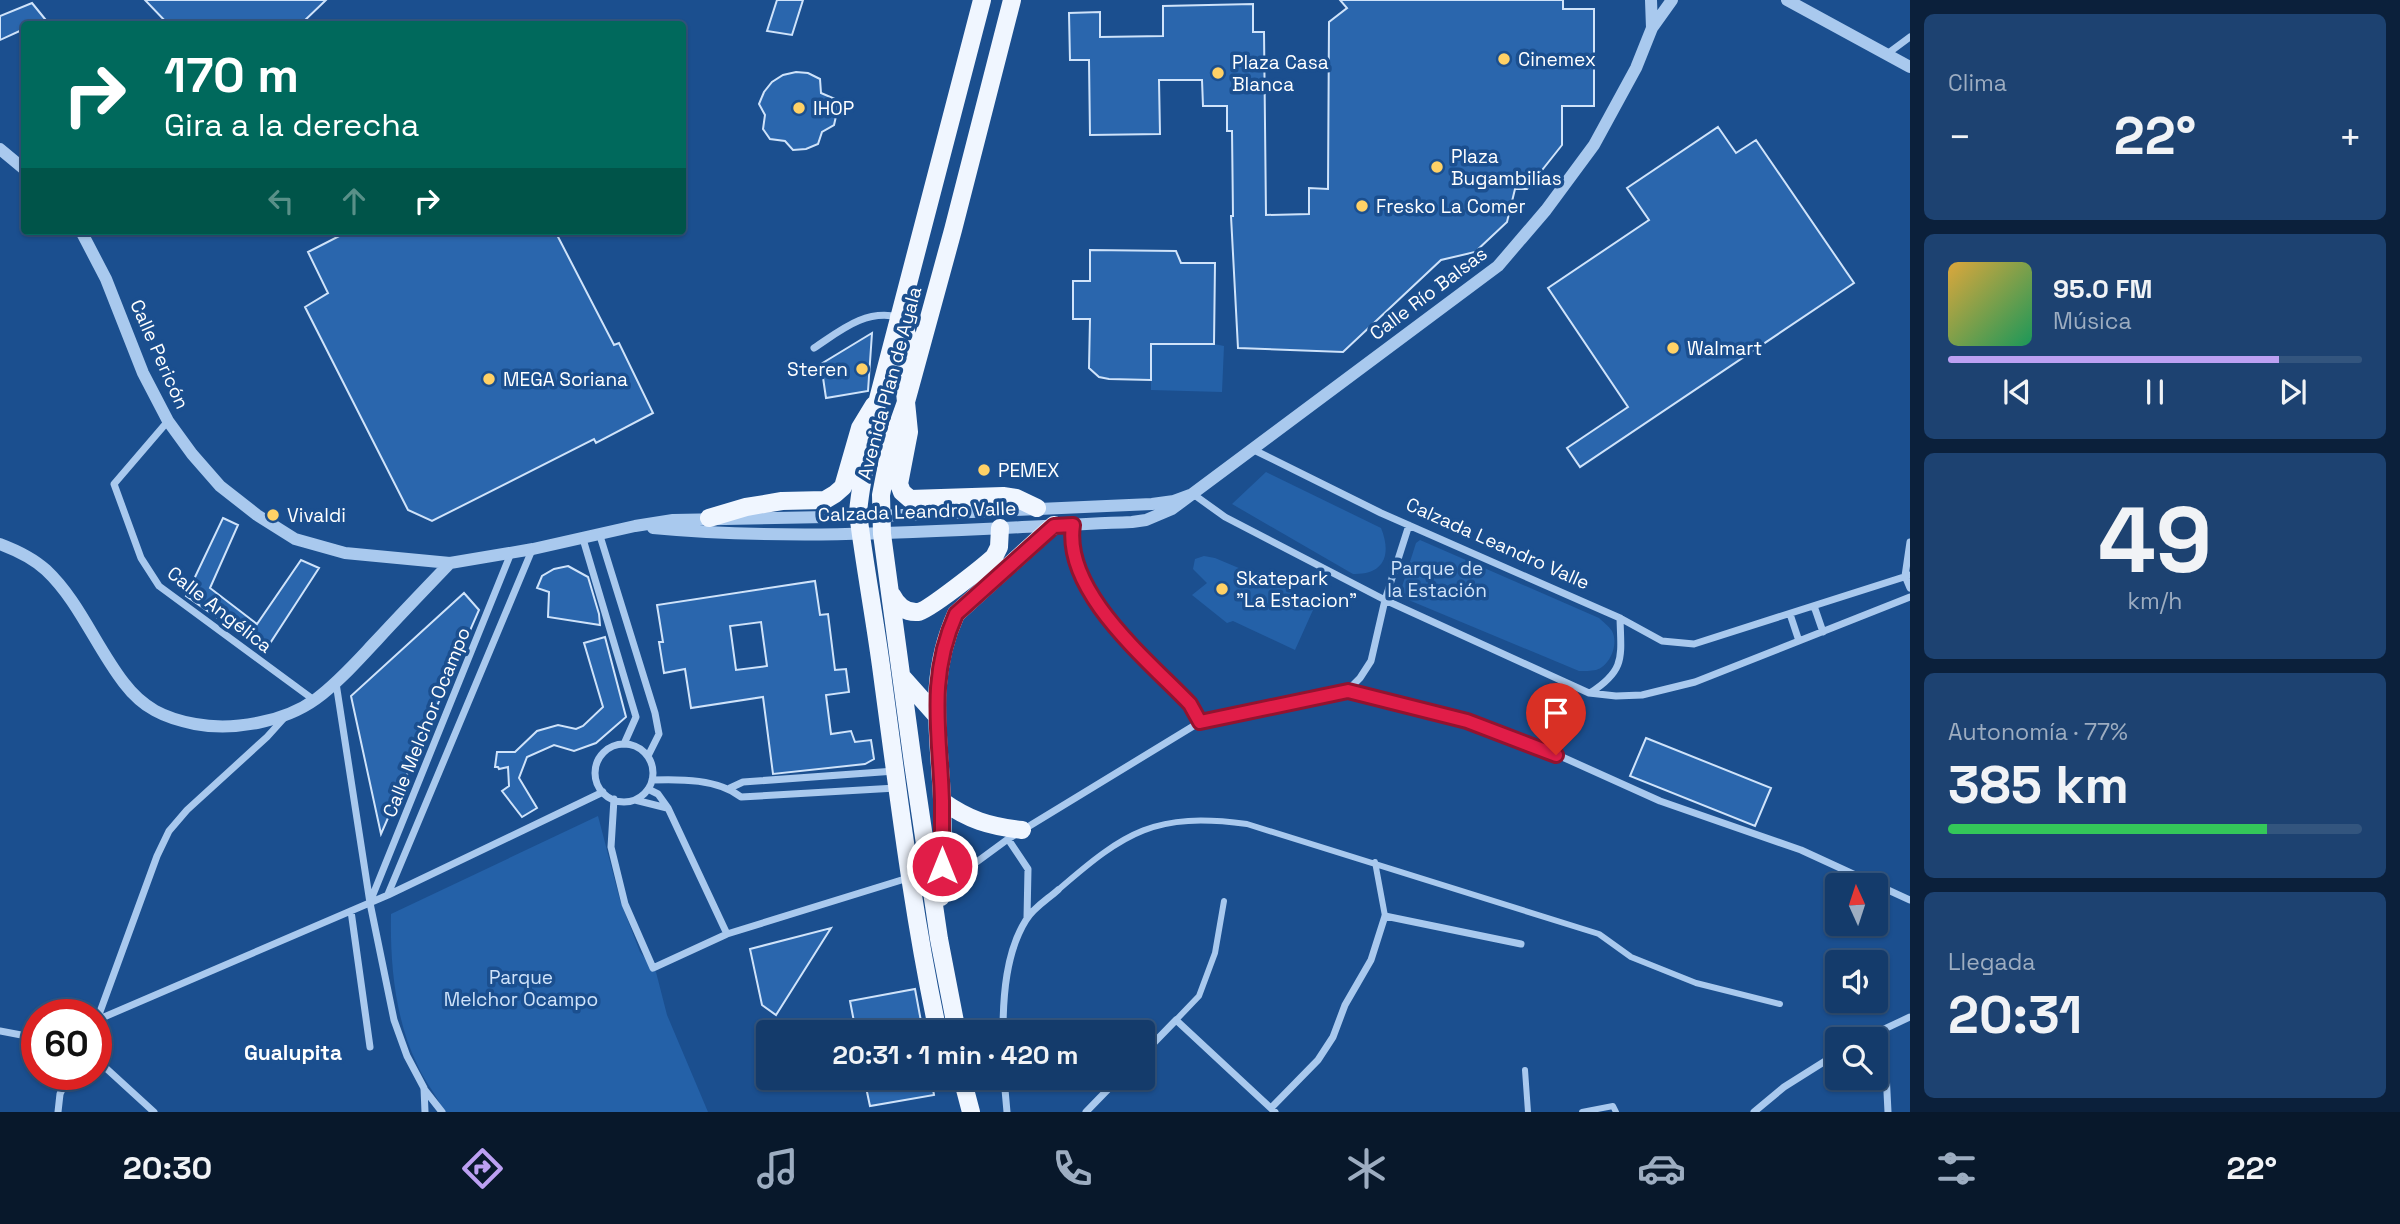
<!DOCTYPE html>
<html lang="es">
<meta charset="utf-8">
<style>
body{margin:0;font-family:"Space Grotesk",sans-serif;background:#1d4271;color:#f1f3f6;height:100vh;display:flex;flex-direction:column;font-size:26px;white-space:nowrap}
*{box-sizing:border-box;margin:0}
p{font-size:23px;color:#9dadc1}
.icon{flex:none;width:38px;height:38px;fill:none;stroke:currentColor;stroke-width:2;stroke-linecap:round;stroke-linejoin:round}
.map{position:relative;flex:1;overflow:hidden}
.panel{display:flex;flex-direction:column;gap:14px;padding:14px;background:#0b203b;width:490px}
.panel>*{flex:none}
.banner{position:absolute;left:21px;top:21px;width:665px;height:214px;border-radius:7px;box-shadow:0 2px 5px #0004,0 0 0 2px #33557e;background:#00695c;color:#fff;overflow:hidden}
.needle{width:46px;rotate:357deg}
.controls{position:absolute;left:1825px;top:873px;display:grid;gap:14px}
.controls a{display:grid;place-items:center;width:63px;height:63px;border-radius:7px;background:#143b6b;box-shadow:0 2px 5px #0004,0 0 0 2px #33557e;font-size:35px}
.speed{position:absolute;left:21px;top:999px;display:flex;gap:14px;font-size:35px;font-weight:700;text-align:center}
.speed>*{display:grid;place-content:center;width:91px;height:91px;border-radius:50%;background:#143b6b;box-shadow:0 2px 5px #0004,0 0 0 2px #33557e;line-height:1}
.speed .limit{border:10px solid #d22;background:#fff;color:#111}
.pin{position:absolute;display:grid;place-items:center;width:60px;height:60px;color:#fff;margin:-72px -30px;border-radius:50% 50% 50% 0;rotate:-45deg;box-shadow:0 0 7px #0007}
.pin .icon{rotate:45deg}
.me{position:absolute;width:77px;margin:-38px;rotate:0deg;stroke-linejoin:round;filter:drop-shadow(0 0 5px #0008)}
.turn{display:flex;align-items:center;gap:24px;height:147px;padding:0 28px;font-size:32px}
.turn .icon{width:91px;height:91px;stroke-width:2.5}
.turn b{display:block;font-size:49px;line-height:60px}
.lanes{display:flex;align-items:center;height:66px;padding:0 28px;background:#0003;justify-content:center;gap:35px;direction:ltr}
.lanes .off{opacity:.35}
.big{font-size:52px;font-weight:700;line-height:1.1}
.panel .widget{flex:1;display:flex;flex-direction:column;justify-content:center;gap:10px;min-width:0;padding:0 24px;border-radius:10px;background:#1d4271}
.panel .dial{align-items:center;gap:0}
.dial b{font-size:91px;line-height:1}
.song{display:flex;align-items:center;gap:21px}
.cover{width:84px;height:84px;border-radius:10px;background:linear-gradient(135deg,hsl(40 70% 55%),hsl(150 70% 35%))}
.played{height:7px;border-radius:4px;background:linear-gradient(90deg,#bca0f2 80%,#33557e 80%)}
.keys{display:flex;justify-content:space-around;direction:ltr}
.heat{display:flex;justify-content:space-between;align-items:center;font-size:38px;direction:ltr}
.charge{height:10px;border-radius:5px;background:linear-gradient(90deg,#34c759 77%,#33557e 0)}
.trip{position:absolute;left:756px;top:1020px;width:399px;height:70px;border-radius:7px;background:#143b6b;box-shadow:0 2px 5px #0004,0 0 0 2px #33557e;font-weight:700;line-height:70px;text-align:center}
.tab-bar{display:flex;height:112px;justify-content:space-around;align-items:center;background:#08182b;color:#9dadc1}
.tab-bar .icon{width:49px;height:49px}
.tab-bar .active{color:#bca0f2}
.tab-bar b{font-size:32px;color:#f1f3f6}
main{display:flex;flex:1;min-height:0}
.map>svg:first-child{display:block}
</style>
<main>
<div class="map">
<svg width="1910" height="1112" viewBox="0 0 1910 1112">
<rect width="100%" height="100%" fill="#1b4f8f"/>
<path fill="#2461a8" d="M1151,344h63l10,2 -2,46 -71,-2z
M1266,472l115,56c11,27 3,47 -28,46l-121,-70z
M1420,540l179,78c4,4 10,8 13,13 7,13 -2,35 -16,39 -5,1 -12,1 -17,1l-180,-75 17,-53z
M1204,556l11,2 102,43 -22,49 -62,-29 -6,2 -35,-28 15,-12 -14,-14 2,-10z
M598,816l22,84 20,52 16,20 11,43 41,97h-264c-7,-17 -20,-31 -27,-48 -22,-45 -27,-101 -26,-150z"/>
<path fill="#2a66ad" stroke="#cfe3fa" stroke-width="2" fill-rule="evenodd" d="M145,0h181l-25,24h-133z
M777,0h26l-11,35 -25,-4z
M1340,0h223v9h31v97h-32v39l-35,44h-12l-8,33 -32,30 -34,8 -98,92 -105,-4 -7,-132h2l-1,-85h-5v-25h-24l-1,-26h-43l1,54 -70,1 -1,-75h-19l-1,-47 31,-1v25l63,-1v-30l90,-2v28h11l2,183 43,-1v-26l19,1 1,-167 18,-14z
M32,3l13,16 -11,5h-10v5l-24,11v-24z
M796,72l12,1 12,6 1,14 14,6 2,13 -3,13 -12,7 -4,12 -12,5 -13,1 -8,-9 -15,-2 -7,-10 2,-14 -6,-11 5,-12 8,-10 11,-7z
M1718,127l18,26 20,-13 98,143 -274,184 -13,-19 61,-41 -80,-119 101,-68 -22,-32z
M349,231h206l59,114 5,-2 34,70 -57,30 -2,-4 -162,82 -24,-11 -103,-203 23,-14 -20,-41z
M1090,250l86,1 5,12h34l-1,81h-63v36l-42,-1 -10,-2 -10,-9 1,-49h-17v-38h17z
M872,333l-4,58 -42,7 -5,-34z
M223,518l15,7 -28,63 47,36 44,-64 18,8 -54,83 -79,-55z
M568,566l20,11 11,37 1,11 -52,-8 1,-25 -12,-4 5,-12 12,-7z
M815,581l5,34 8,-1 7,56 11,-1 3,23 -23,3 5,39 20,-3 4,11 16,-2 3,19 -9,5 -92,10 -10,-77 -72,11 -6,-39 -21,4 -5,-31h4l-6,-37zM761,622l6,44 -31,4 -6,-44z
M464,593l15,17 -98,224 -30,-138z
M605,637l21,80 -30,26 -22,8 -20,-6 -27,12 -8,21 18,30 -15,9 -20,-26 7,-5 -1,-19 -9,2 -1,-2h-3l2,-15h18l22,-21 21,-6 18,4 7,-3 20,-19 -19,-64z
M1646,738l125,50 -16,38 -125,-50z
M831,928l-55,87 -14,-10 -12,-56z
M915,989l8,43h-67l-6,-31z
M864,1078h67l3,17 -64,11z"/>
<g fill="none" stroke-linecap="round" stroke-linejoin="round">
<path stroke="#a9c9ee" stroke-width="6" d="M1375,862l10,54
M1058,890c68,-59 97,-78 189,-66l352,110 32,23 65,26 84,21
M1176,1020l23,-24 16,-43 9,-52
M1525,1070l3,42
M1582,1112l31,-6 3,6"/>
<path stroke="#a9c9ee" stroke-width="7" d="M1887,54l23,-17
M814,348c26,-17 51,-39 84,-31
M168,421l-54,63 27,74 18,28 155,114
M1252,449l129,64 239,105 42,23 32,3 216,-69
M1193,494l32,23 160,83 204,93 27,3 26,-1 53,-13 215,-85
M1073,525c-10,66 76,136 117,179l10,18
M600,536l55,177 4,21 -11,22
M583,539l53,178 -12,27
M1910,542l-5,34 5,12
M1814,606l9,26
M1790,614l9,27
M336,683l34,220 24,117 13,36 17,32 1,24
M1347,691l13,-13 11,-17 14,-61 24,-75
M1590,693c36,-23 31,-36 30,-75
M595 773a29 29 0 1 1 58 0a29 29 0 1 1-58 0Z
M652,780c29,-1 66,-1 89,17l155,-9
M730,788l13,-6 152,-11
M648,789l10,5 10,14 59,126
M614,799l-3,48 14,57 28,64 74,-34 181,-56
M635,800l32,8
M1008,839l20,30 -1,49
M944,886l64,-47 192,-117 147,-31 120,30 73,26 120,54 141,49 109,50
M388,894l144,-344
M370,902l141,-349
M351,911l19,136
M97,1020l291,-125 215,-103
M97,1020l60,-164 12,-25 18,-21 80,-73 18,-20
M0,1031l37,7
M1003,1032c0,-36 3,-80 23,-112 7,-12 22,-21 32,-30
M1876,1032l10,40 2,40
M1861,1040l49,-23
M1143,1054l33,-34 99,92
M96,1059l58,53
M1004,1078l3,34
M424,1089l18,23
M1271,1108l47,-48 15,-23 12,-32 26,-45 14,-44 136,28
M58,1112l2,-18 9,-20
M1086,1112l33,-34
M1754,1112l30,-25 54,-34"/>
<path stroke="#a9c9ee" stroke-width="12" d="M1651,0l1,28
M1787,0l123,67
M0,149l24,20
M81,231l25,48 37,94 25,48 24,33 28,32 37,29 38,24 50,14 105,10 83,-14 102,-23 38,-6 206,-4 273,-12 22,-3 19,-7
M653,528c159,15 320,0 479,-6l14,-2 26,-11 326,-243 48,-56 48,-65 42,-77 16,-40 20,-28
M0,544c16,6 33,14 46,26 33,31 50,77 78,113 19,25 40,35 71,41 39,7 89,-2 121,-25 23,-17 42,-39 61,-59 24,-26 49,-52 73,-77"/>
<path stroke="#f0f6ff" stroke-width="18" d="M899,317l4,4 4,14 -4,37 6,60 -10,52 3,8 8,7 93,-3 13,2 21,10
M709,518l37,-11 36,-6 43,-1 10,-6 8,-7 17,-59 14,-23
M892,595c5,10 13,18 26,17 10,-1 66,-46 76,-55l5,-10 1,-19
M903,678l33,37
M942,801c27,19 46,25 80,29
M941,897c2,-32 2,-66 1,-98 -3,-67 -15,-121 14,-185l98,-89
M938,1032c-25,-116 -39,-233 -55,-351 -7,-56 -18,-112 -25,-168 3,-38 14,-76 20,-114l104,-399
M957,1032l-18,-93 -26,-176 -31,-229 -1,-39 10,-51 15,-42 47,-172 59,-230
M962,1078l9,34"/>
</g>
<g fill="none" stroke-linecap="round" stroke-linejoin="round">
<g stroke="#92132f" stroke-width="18">
<path id="route" d="M942,866c0,-22 0,-43 0,-65 -2,-68 -15,-122 14,-187l98,-88 19,-1c-10,67 75,135 117,179l10,18 148,-31 119,30 89,34"/>
</g>
<use href="#route" stroke="#e11d48" stroke-width="12"/>
</g>
<g fill="#ffd166" stroke="#1b4f8f" stroke-width="2.5">
<circle cx="1504" cy="59" r="7"/>
<circle cx="1218" cy="73" r="7"/>
<circle cx="799" cy="108" r="7"/>
<circle cx="1437" cy="167" r="7"/>
<circle cx="1362" cy="206" r="7"/>
<circle cx="1673" cy="348" r="7"/>
<circle cx="862" cy="369" r="7"/>
<circle cx="489" cy="379" r="7"/>
<circle cx="984" cy="470" r="7"/>
<circle cx="273" cy="515" r="7"/>
<circle cx="1222" cy="589" r="7"/>
</g>
<g text-anchor="middle" stroke-width="7" stroke-linejoin="round" paint-order="stroke">
<g font-size="19" fill="#fff" stroke="#1b4f8f" text-anchor="start">
<text x="1518" y="66">Cinemex</text>
<text x="1232" y="69">Plaza Casa<tspan x="1232" dy="22">Blanca</tspan></text>
<text x="813" y="115">IHOP</text>
<text x="1451" y="163">Plaza<tspan x="1451" dy="22">Bugambilias</tspan></text>
<text x="1376" y="213">Fresko La Comer</text>
<text x="1687" y="355">Walmart</text>
<text x="848" y="376" text-anchor="end">Steren</text>
<text x="503" y="386">MEGA Soriana</text>
<text x="998" y="477">PEMEX</text>
<text x="287" y="522">Vivaldi</text>
<text x="1236" y="585">Skatepark<tspan x="1236" dy="22">"La Estacion"</tspan></text>
</g>
<g font-size="19" fill="#fff" stroke="#1b4f8f">
<text transform="translate(1428 293) rotate(-37)" y="7">Calle Río Balsas</text>
<text transform="translate(160 354) rotate(66)" y="7">Calle Pericón</text>
<text transform="translate(889 383) rotate(-75)" y="7">Avenida Plan de Ayala</text>
<text transform="translate(917 511) rotate(-2)" y="7">Calzada Leandro Valle</text>
<text transform="translate(1498 543) rotate(24)" y="7">Calzada Leandro Valle</text>
<text transform="translate(220 609) rotate(38)" y="7">Calle Angélica</text>
<text transform="translate(426 722) rotate(-68)" y="7">Calle Melchor Ocampo</text>
</g>
<g font-size="19" fill="#cfe3fa" stroke="#1b4f8f">
<text x="1437" y="575">Parque de<tspan x="1437" dy="22">la Estación</tspan></text>
<text x="521" y="984">Parque<tspan x="521" dy="22">Melchor Ocampo</tspan></text>
</g>
<g font-size="21" font-weight="bold" fill="#fff" stroke="#1b4f8f">
<text x="293" y="1060">Gualupita</text>
</g>
</g>
</svg>
<div class="controls">
<a><svg class="needle" viewBox="-14 -14 28 28"><path d="M0-13l5 13h-10z" fill="#e53935"/><path d="M0 13l5-13h-10z" fill="#9dadc1"/></svg></a>
<a><svg class="icon" aria-label="sound" viewBox="0 0 24 24"><path d="M4 9h4l5-4v14l-5-4H4zM17 9q2 3 0 6"/></svg></a>
<a><svg class="icon" aria-label="search" viewBox="0 0 24 24"><circle cx="10" cy="10" r="6"/><path d="M15 15l6 6"/></svg></a>
</div>
<div class="speed"><div class="limit">60</div></div>
<div class="pin" style="left:1556px;top:755px;background:#d93025"><svg class="icon" aria-label="arrive" viewBox="0 0 24 24"><path d="M6 21V4h12l-3 4 3 4H6"/></svg></div>
<svg class="me" style="left:942px;top:866px" viewBox="-20 -20 40 40"><circle r="17" fill="#e11d48" stroke="#fff" stroke-width="3"/><path d="M0-11L8 9 0 5-8 9z" fill="#fff"/></svg>
<div class="trip">20:31 · 1 min · 420 m</div>
<div class="banner">
<div class="turn"><svg class="icon" aria-label="right" viewBox="0 0 24 24"><path d="M7 20v-9h11M14 6l5 5-5 5"/></svg><div><b>170 m</b>Gira a la derecha</div></div>
<div class="lanes"><svg class="icon off" aria-label="left" viewBox="0 0 24 24"><path d="M17 20v-9H6M10 6l-5 5 5 5"/></svg><svg class="icon off" aria-label="ahead" viewBox="0 0 24 24"><path d="M12 20V5M6 11l6-6 6 6"/></svg><svg class="icon" aria-label="right" viewBox="0 0 24 24"><path d="M7 20v-9h11M14 6l5 5-5 5"/></svg></div>
</div>
</div>
<section class="panel">
<div class="widget"><p>Clima</p>
<div class="heat"><a>−</a><b class="big">22°</b><a>+</a></div>
</div>
<div class="widget">
<div class="song"><i class="cover"></i><div><b>95.0 FM</b><p>Música</p></div></div>
<div class="played"></div>
<div class="keys"><svg class="icon" aria-label="previous" viewBox="0 0 24 24"><path d="M18 5L8 12l10 7zM5 5v14"/></svg><svg class="icon" aria-label="pause" viewBox="0 0 24 24"><path d="M8 5v14M16 5v14"/></svg><svg class="icon" aria-label="next" viewBox="0 0 24 24"><path d="M6 5l10 7-10 7zM19 5v14"/></svg></div>
</div>
<div class="widget dial"><b>49</b><p>km/h</p></div>
<div class="widget"><p>Autonomía · 77%</p><b class="big">385 km</b><div class="charge"></div></div>
<div class="widget"><p>Llegada</p><b class="big">20:31</b></div>
</section>
</main>
<nav class="tab-bar">
<b>20:30</b>
<svg class="icon active" aria-label="directions" viewBox="0 0 24 24"><path d="M12 3l9 9-9 9-9-9zM9 14v-3h6M13 9l2 2-2 2"/></svg>
<svg class="icon" aria-label="music" viewBox="0 0 24 24"><path d="M9 18V5l10-2v13"/><circle cx="6" cy="18" r="3"/><circle cx="16" cy="16" r="3"/></svg>
<svg class="icon" aria-label="phone" viewBox="0 0 24 24"><path d="M5 4h4l2 5-3 2q2 4 5 5l2-3 5 2v4C11 20 4 13 5 4z"/></svg>
<svg class="icon" aria-label="climate" viewBox="0 0 24 24"><path d="M12 3v18M4 7l16 10M4 17L20 7"/></svg>
<svg class="icon" aria-label="car" viewBox="0 0 24 24"><path d="M5 17H2v-5l4-1 3-4h7l3 4 3 1v5h-3M9 17h6M6 11h13"/><circle cx="7" cy="17" r="2"/><circle cx="17" cy="17" r="2"/></svg>
<svg class="icon" aria-label="filters" viewBox="0 0 24 24"><path d="M4 7h16M4 17h16"/><circle cx="9" cy="7" r="2"/><circle cx="15" cy="17" r="2"/></svg>
<b>22°</b>
</nav>
